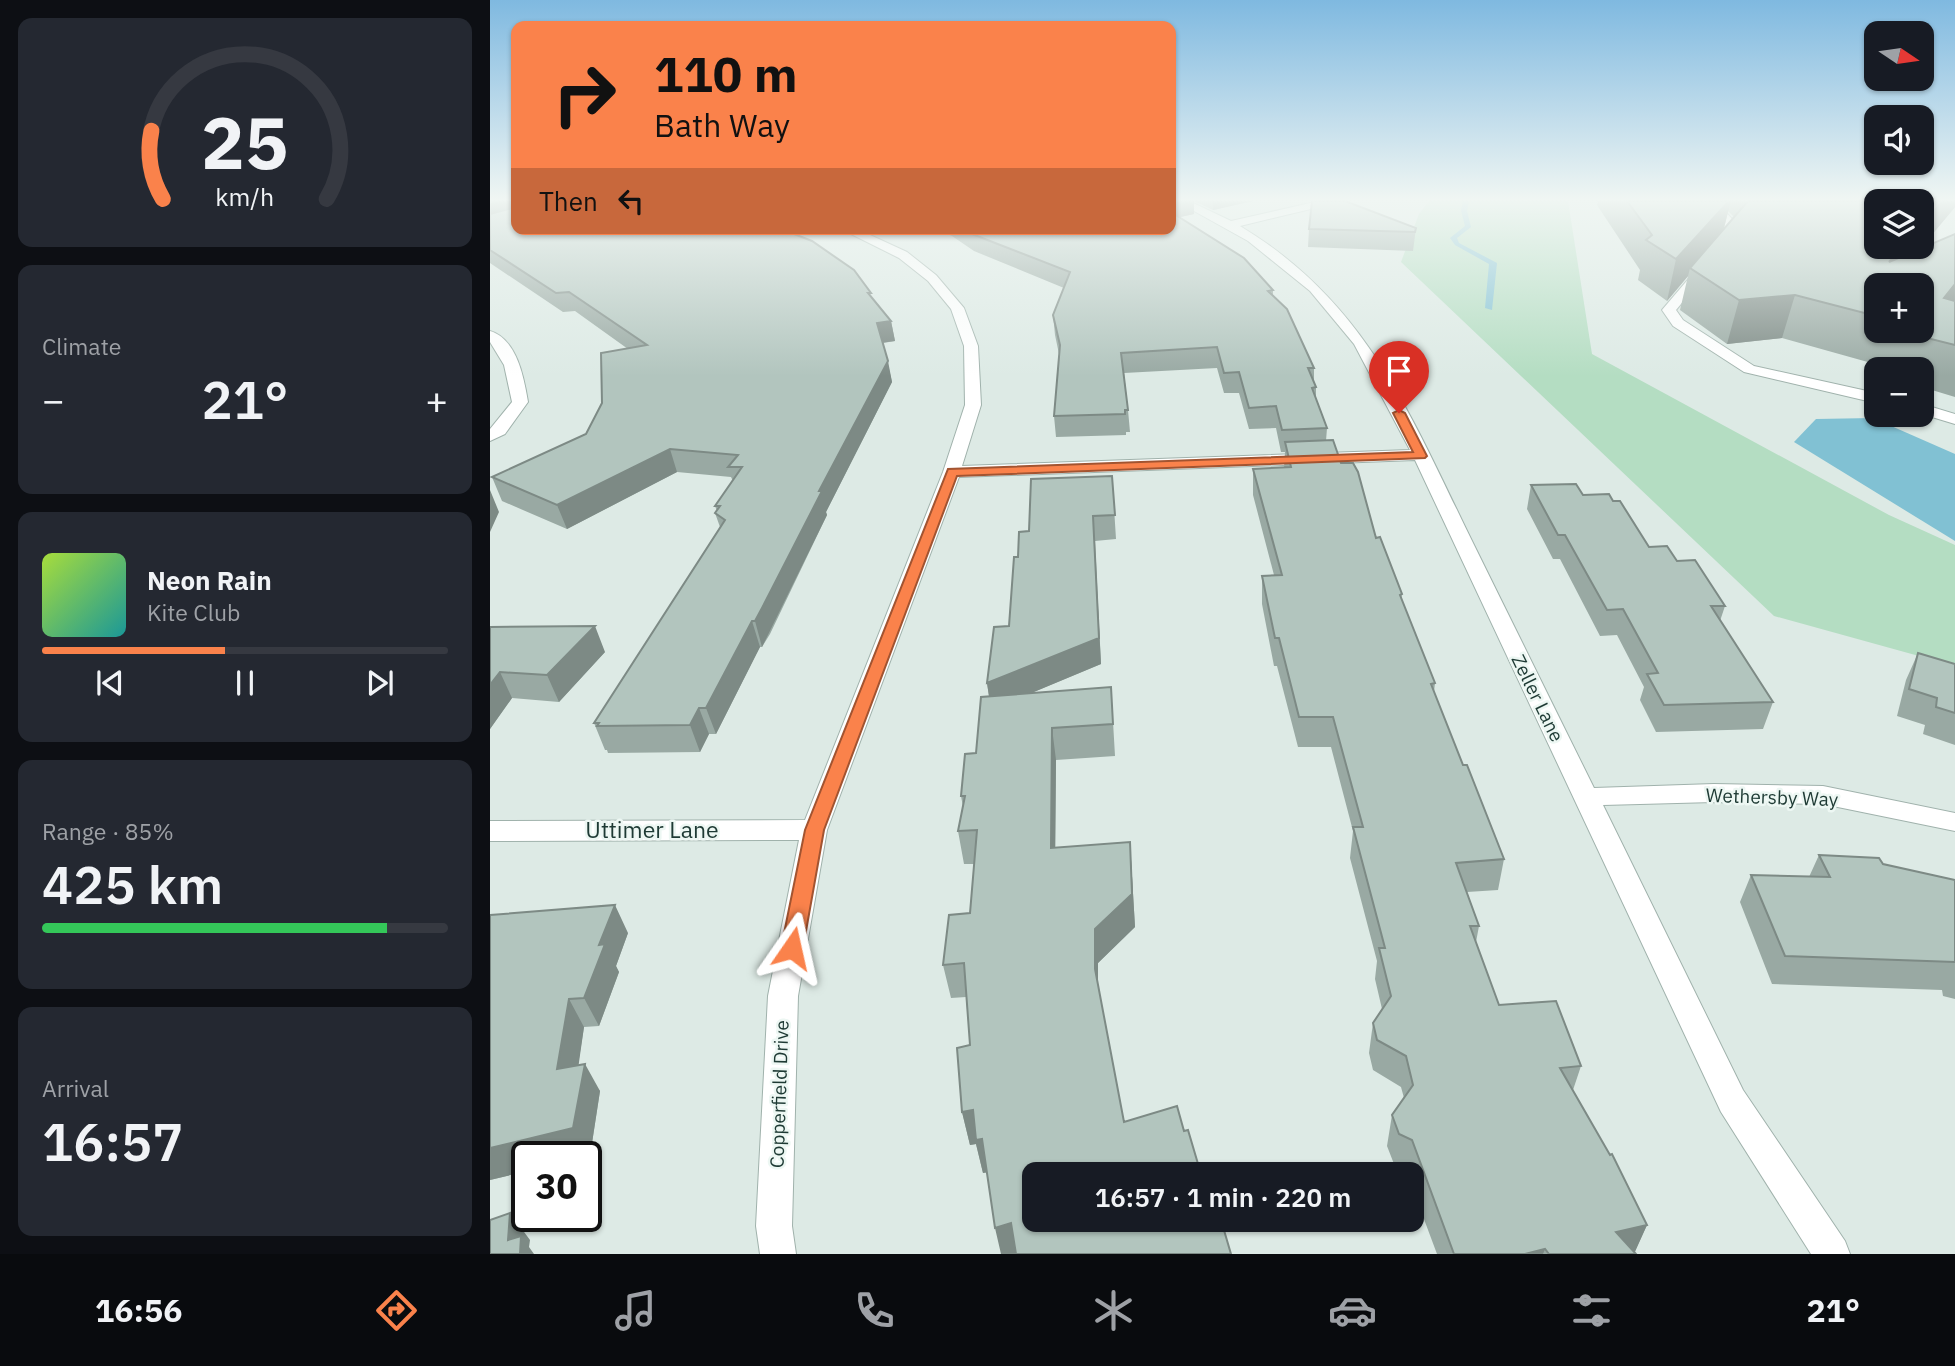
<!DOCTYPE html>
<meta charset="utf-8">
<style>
body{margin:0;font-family:"IBM Plex Sans",sans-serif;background:#242831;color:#f1f3f6;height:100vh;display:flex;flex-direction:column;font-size:26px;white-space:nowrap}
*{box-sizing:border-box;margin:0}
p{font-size:23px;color:#9ea1a6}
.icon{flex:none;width:38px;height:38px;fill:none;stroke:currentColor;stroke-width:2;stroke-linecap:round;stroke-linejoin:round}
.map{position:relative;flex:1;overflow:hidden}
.details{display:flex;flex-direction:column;gap:18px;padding:18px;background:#0d0f14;width:490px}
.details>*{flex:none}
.hud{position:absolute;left:21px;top:21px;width:665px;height:214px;border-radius:14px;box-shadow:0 2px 5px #0004;background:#fa824b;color:#111;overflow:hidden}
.needle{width:46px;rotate:103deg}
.tools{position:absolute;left:1374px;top:21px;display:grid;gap:14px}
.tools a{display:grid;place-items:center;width:70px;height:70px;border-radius:14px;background:#171b24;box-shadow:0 2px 5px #0004;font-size:35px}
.speed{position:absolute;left:21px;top:1141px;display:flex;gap:14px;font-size:35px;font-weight:700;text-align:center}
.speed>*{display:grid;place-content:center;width:91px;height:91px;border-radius:50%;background:#171b24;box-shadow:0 2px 5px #0004;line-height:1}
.speed .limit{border:4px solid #111;border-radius:10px;background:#fff;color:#111}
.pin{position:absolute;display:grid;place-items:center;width:60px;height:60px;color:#fff;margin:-72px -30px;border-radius:50% 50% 50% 0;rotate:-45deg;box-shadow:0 0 7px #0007}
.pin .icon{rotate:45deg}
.me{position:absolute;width:77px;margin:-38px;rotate:11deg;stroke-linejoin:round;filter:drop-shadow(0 0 5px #0008)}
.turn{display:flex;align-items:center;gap:24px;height:147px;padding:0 28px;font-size:32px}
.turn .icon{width:91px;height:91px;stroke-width:2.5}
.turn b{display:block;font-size:49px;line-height:60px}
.then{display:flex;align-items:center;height:66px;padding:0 28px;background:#0003;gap:14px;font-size:26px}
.big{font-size:52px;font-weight:600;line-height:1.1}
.details .card{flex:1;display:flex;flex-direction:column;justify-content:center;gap:10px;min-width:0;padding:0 24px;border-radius:14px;background:#242831}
.details .dial{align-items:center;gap:0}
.dial svg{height:182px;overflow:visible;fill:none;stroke:#363941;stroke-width:7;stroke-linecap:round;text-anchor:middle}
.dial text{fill:#f1f3f6;stroke:none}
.song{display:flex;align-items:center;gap:21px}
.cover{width:84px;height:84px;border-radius:10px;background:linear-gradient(135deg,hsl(80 70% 55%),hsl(180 70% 35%))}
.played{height:7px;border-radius:4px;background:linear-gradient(90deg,#fa824b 45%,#363941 45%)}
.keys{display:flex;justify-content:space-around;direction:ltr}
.heat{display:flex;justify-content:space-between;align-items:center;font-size:38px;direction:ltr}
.charge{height:10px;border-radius:5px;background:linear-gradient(90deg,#34c759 85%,#363941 0)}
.trip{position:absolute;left:532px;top:1162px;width:402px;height:70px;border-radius:14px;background:#171b24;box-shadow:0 2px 5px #0004;font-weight:600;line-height:70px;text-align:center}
.tab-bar{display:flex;height:112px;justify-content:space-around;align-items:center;background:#090b0e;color:#9ea1a6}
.tab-bar .icon{width:49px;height:49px}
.tab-bar .active{color:#fa824b}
.tab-bar b{font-size:32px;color:#f1f3f6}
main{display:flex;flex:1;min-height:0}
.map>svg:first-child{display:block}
</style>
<main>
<section class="details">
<div class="card dial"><svg viewBox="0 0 100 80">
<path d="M14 69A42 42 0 1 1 86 69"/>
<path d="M14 69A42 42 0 0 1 9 39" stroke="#fa824b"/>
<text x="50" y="56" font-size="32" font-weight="700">25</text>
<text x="50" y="72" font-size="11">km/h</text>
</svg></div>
<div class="card"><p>Climate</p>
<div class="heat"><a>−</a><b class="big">21°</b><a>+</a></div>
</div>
<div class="card">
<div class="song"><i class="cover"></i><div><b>Neon Rain</b><p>Kite Club</p></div></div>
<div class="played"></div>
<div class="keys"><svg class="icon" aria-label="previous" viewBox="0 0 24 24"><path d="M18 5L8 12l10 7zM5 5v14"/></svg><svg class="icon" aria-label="pause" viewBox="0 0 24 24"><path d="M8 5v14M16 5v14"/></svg><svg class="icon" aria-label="next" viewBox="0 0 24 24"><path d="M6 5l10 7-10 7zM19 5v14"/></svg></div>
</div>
<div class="card"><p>Range · 85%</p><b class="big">425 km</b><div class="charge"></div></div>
<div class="card"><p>Arrival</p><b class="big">16:57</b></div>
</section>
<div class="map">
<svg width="1465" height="1254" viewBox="0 0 1465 1254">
<rect width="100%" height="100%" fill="#ddeae5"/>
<path fill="#b4ddc2" d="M939,201h139l24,153 297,161 66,30v121l-181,-50 -373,-354 18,-48z"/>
<path fill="#81c1d3" d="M1383,418l82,36v87l-161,-99 22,-23z"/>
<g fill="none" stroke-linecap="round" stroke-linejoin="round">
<path fill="#81c1d3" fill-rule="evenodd" d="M973,201h6l-2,10 4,16 -14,11 2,5 38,20 -5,47 -7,-2 4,-44 -34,-19 -5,-7 15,-12 -4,-15z"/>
<g stroke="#a0b2ac" stroke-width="2">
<path id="minor" d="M686,201h13l42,20 88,-20h18l-1,2 -96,23c128,77 171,191 234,319 40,81 80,162 120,243l120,-4 109,2 132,27v18l-132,-27 -109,-2 -111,3 140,285 102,151 5,13h-39l-90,-142 -306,-652 -456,17 -132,353 -29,166 -6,230 4,28h-36l-4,-28 12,-230 31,-156 -309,1v-20l315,-1 138,-348 22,-67 -1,-59 -13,-37 -23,-28 -29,-23 -58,-29h16l50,23 29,23 28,33 14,38 3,59 -19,61 448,-16 -56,-106 -44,-53 -62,-50z
M1225,201h12l-6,6 11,12 5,17 -61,74 7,10 71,46 122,27v10l-132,-31 -71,-46 -11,-16 63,-74 -4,-16 -11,-14z
M0,331c27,8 34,47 38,71l-23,32 -15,7v-12l22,-27 -8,-37 -14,-23z
M1432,404l33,10v10l-33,-10z"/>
</g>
<use href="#minor" fill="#fff" fill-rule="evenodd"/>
</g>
<path fill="#99a9a3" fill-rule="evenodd" d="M0,201h26l357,98 18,22 4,20 -12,2 9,39 -66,130 1,3 -57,119 -8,13h-2l-44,87h-7l-9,18 -92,1 -1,-3h-2l-11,-27 126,-196 -5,-14 2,-2 -2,-5 18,-25 -2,-4 -54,-5 -110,57 -65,-28 -10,-24 94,-43 16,-31 26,-54 -53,-38 -12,1 -73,-49z
M681,201l23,13 -14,3 93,73v5l41,73v14l2,5v11l11,30 -1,13 15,22 61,131 -1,5 34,84 -1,9 29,73 41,94 -6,31 -31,2 12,34 -3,16 23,63 82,61 -8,24 74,135 -13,28 2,1h-199l-25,-67v-13h-4l-2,-4 -12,-6 -7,-18 5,-31 12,-17 -3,-11 -28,-17 -4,-17 4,-30 9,-14 -7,-30 2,-18 -27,-103 3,-27 -22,-84h-33l-21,-81h-3l-12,-62v-28l12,-1 -21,-80v-26l31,-1 1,-16h-4l-5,-24 -27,1 -10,-36h-15l-7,-25 -93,5 4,37 2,22h-4v3l-70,2 -2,-21 5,-62 -4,-19 -2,-20 11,-27 -90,-37 -22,-15 -17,-7h236z
M704,201h59l-40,9z
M1108,201h357v6l-35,42 35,-15v163l-33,-10v-18h-42l2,-3 -100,-28 -55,6 -47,-34 8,-34 -21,25 -29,-21 2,-10 -43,-65zM1238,211l6,6 -10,12zM1386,285l46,46h-46z
M926,228l-3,23 -105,-4 1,-18z
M622,476l4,63 -21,2 6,123 -70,29 80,-6 4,69 -59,4 -1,88 75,-6 5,85 -37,36v24l-111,185 -4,1 -7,-29 -6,1 -8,-33 8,-67 -4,-48 -15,1 -8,-33 27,-52 4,-49h-10l-6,-33 5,-24 -2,-11 15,-43 13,-57 -2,-13 22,-57 9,-69 11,-26z
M1041,485l52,10 66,52 28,14 48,45 -5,15 53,81 -10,27 -107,3 -16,-32 4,-13 -27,-52 -17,1 -40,-77h-7l-26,-50z
M0,627l115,25 -46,50 -47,-4 -22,31z
M1428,653l37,11v81l-32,-11 2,-9 -28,-9 9,-36z
M1329,855l64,9 72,16v119l-12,-3 -1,-6 -170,-6 -32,-82 11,-27 58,2z
M0,915l138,18 -12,33 3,6 -20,54 -15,1 -6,38 22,26 -10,65 -5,1h-58v14l-37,9z"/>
<path fill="#7d8a85" d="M9,201h11l5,14 -25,6v-18z
M690,201h14v13l-23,5v-16z
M723,201h40l-40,9z
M1239,201h2l-9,34 -32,33 -2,8 -21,25 9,-42z
M1453,201h12v6l-65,78 -1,-23 14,-15h19v-22z
M1465,284v19l-11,-5z
M1305,295l-13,43 -55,6 12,-44z
M401,321l4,20 -15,2 -3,-20z
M398,361l4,21 -66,130 1,3 -65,132 -7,-26 64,-130z
M180,449l7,23 -110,57 -10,-24z
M0,490l9,22 -9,20z
M603,516l8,148 -110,46 -4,-27z
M262,621l8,26 -44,87 -10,-26z
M105,626l10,26 -46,50 -12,-27z
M10,672l12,26 -22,31v-44z
M209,708l10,26 -9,18 -10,-27z
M562,728l4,32 -1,121 -4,-33z
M640,842l5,85 -37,36v39l-3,-33v-40z
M125,905l13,28 -12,33 3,6 -20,54 -15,-28 15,-53z
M79,999l15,28 -10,70 -17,-28z
M95,1064l15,27 -10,65 -5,1h-58v14l-37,9v-32z
M483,1110l9,29 7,33 -6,1 -7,-29 -6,1 -8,-33z
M20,1213l20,27 -1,7 5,7h-16l-10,-14z
M521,1223l7,31h-17l-6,-26z
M1157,1225l-13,29 -18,-22z
M1055,1249l-2,5h-18z"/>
<path fill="#b2c5be" stroke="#7d8a85" stroke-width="2" d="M22,201h4v28h265l31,12 42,29 17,23h-3l23,28 -14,2 11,38 -69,130h3l-60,117 -7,13h-3l-46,87h-7l-9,17 -93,1 2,-3h-5l131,-203 -10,-7 5,-7h-5l27,-39h-14l10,-12 -68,-6 -113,56 -65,-28 94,-43 16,-31 -1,-50 46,-8 -78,-53 -13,1 -66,-43v-36l22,-6z
M822,201h33l71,27 -1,4 -106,-3z
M1137,201h102l-53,58 -30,-19 6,-5z
M1258,201h195l-21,24v-24h-46v46h27l-14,15 66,-28v50l-11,14 11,3v44l-56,-14h23v-46h-46v31l-81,-21 -56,5 -49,-32z
M681,212l73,46 29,32 -5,1 19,18 27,59h-6l8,19 -4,1 15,40 -45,2 -6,-24 -27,2 -10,-36 -15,1 -7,-26 -96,6 7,57h-3v4l-71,2 6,-71 -7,-30 17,-43 -98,-38 -7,-5h206z
M843,440l8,23h12l5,9 18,66 4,-1 22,57 -2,1 35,88 -4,1 32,81h4l37,94 -48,4 23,63h-9l29,79 57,-4 25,65 -21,2 50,87 2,-1 35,71 -31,7 20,22h-87l-4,-5 -20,5h-71l-42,-114 -13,-6 -7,-19 21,-30 -7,-29 -29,-16 -4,-17 18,-27 -12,-48h6l-32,-121h10l-30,-110h-34l-20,-79h-4l-13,-62 20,-1 -29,-106 38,-2 -6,-25z
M622,476l3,39 -22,1 6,122 -112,45 7,-56 15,-1 5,-69h4l1,-25 10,-1 2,-52z
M1086,484l7,11 26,-1 4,7h7l29,46 18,-1 10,15 18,-1 30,46h-14l62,96 -109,3 -17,-31 11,-1 -35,-64 -16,1 -42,-75h-7l-27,-50z
M105,626l-48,49 -47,-3 -10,13v-58z
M1428,653l37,11v49l-19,-6 1,-9 -28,-9z
M621,687l2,37 -61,4 -1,120 79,-6 2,52 -37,35v40l29,153 53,-16 7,25 4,-1 13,44h-167v46h187l10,34h-215l-5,-31 -16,5 -13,-89 -6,1 -3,-30 -11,2 -5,-64 13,-3 -6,-82 -21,2 6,-50 21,-2 7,-83 -19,1 7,-35h-4l4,-42 11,-1 5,-56z
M1329,855l60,3 4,6 72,16v82l-170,-6 -34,-81 79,2z
M125,905l-16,40 6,-1 -21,54 -15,1 -12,70 28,-5 -12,64 -83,20v-233z
M20,1213l-2,27 13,-4 -1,18h-30v-34z"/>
<linearGradient id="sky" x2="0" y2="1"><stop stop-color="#7fb9e0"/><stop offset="0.53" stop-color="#f0f6f3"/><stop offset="1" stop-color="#f0f6f3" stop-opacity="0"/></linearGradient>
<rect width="1465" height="376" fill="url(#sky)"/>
<path fill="#fa824b" stroke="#a25431" stroke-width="2" d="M909,410l6,3 22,43 -2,2 -468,18 -133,354 -21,118 -3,7 -8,2 -7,-2 -4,-7 24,-118 143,-361 465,-17 -20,-39z"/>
<g text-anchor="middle" stroke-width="5" stroke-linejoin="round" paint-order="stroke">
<g font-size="19" fill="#1e3a34" stroke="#edf7f3">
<text transform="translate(1048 698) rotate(64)" y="7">Zeller Lane</text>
<text transform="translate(1282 797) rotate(2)" y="7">Wethersby Way</text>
<text transform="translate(289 1094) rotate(-88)" y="7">Copperfield Drive</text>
</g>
<g font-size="23" fill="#1e3a34" stroke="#edf7f3">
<text x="162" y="838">Uttimer Lane</text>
</g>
</g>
</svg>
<div class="tools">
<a><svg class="needle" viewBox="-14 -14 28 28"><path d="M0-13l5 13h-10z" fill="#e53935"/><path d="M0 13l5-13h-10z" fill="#9ea1a6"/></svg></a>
<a><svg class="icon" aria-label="sound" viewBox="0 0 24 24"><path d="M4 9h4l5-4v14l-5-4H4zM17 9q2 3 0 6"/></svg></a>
<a><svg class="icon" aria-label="layers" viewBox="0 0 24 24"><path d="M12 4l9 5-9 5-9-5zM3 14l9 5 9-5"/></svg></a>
<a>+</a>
<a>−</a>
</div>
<div class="speed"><div class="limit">30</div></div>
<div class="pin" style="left:909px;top:413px;background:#d93025"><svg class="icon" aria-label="arrive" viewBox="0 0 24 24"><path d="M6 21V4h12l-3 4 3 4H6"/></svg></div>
<svg class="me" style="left:302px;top:948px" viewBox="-20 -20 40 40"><path d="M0-17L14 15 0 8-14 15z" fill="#fa824b" stroke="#fff" stroke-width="4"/></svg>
<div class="trip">16:57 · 1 min · 220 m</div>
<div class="hud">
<div class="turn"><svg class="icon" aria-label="right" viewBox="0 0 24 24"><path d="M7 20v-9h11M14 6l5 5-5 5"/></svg><div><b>110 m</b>Bath Way</div></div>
<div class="then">Then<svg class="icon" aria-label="left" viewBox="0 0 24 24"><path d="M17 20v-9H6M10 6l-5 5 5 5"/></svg></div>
</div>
</div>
</main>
<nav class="tab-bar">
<b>16:56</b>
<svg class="icon active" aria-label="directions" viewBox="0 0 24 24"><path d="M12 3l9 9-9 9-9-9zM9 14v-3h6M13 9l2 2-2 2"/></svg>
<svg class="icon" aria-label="music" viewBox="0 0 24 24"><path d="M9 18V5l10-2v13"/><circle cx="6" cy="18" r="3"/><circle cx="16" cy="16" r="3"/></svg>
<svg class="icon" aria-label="phone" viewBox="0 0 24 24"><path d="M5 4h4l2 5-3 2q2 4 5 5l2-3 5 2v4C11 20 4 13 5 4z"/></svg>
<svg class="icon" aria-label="climate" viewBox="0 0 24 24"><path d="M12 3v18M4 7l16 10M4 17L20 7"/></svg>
<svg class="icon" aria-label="car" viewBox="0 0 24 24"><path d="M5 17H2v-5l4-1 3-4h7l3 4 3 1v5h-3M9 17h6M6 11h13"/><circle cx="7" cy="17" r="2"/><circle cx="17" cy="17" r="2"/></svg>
<svg class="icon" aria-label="filters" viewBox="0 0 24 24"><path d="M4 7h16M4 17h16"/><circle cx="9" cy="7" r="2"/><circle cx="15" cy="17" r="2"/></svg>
<b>21°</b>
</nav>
